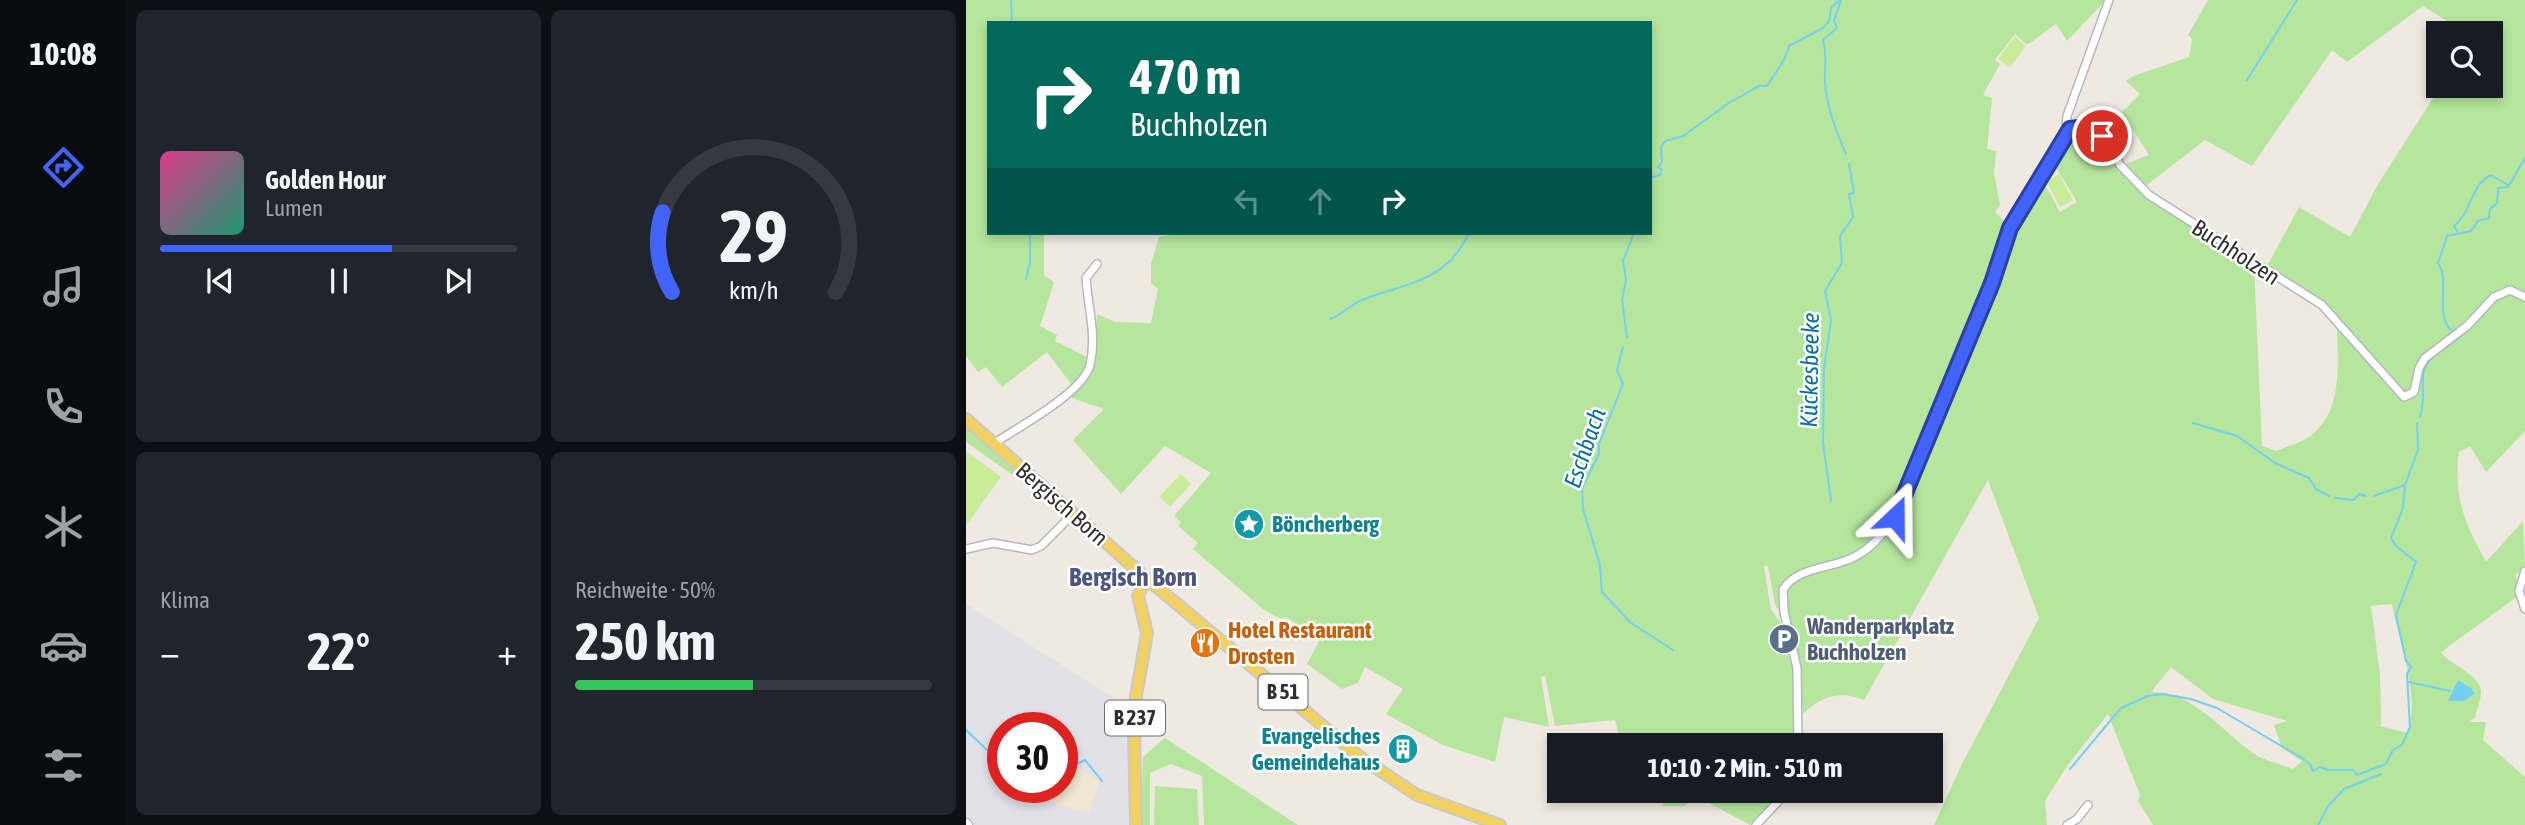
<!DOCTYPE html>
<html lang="de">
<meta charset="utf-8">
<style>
body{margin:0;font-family:"Asap Condensed",sans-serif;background:#20242c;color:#f1f3f6;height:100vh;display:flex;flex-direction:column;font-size:26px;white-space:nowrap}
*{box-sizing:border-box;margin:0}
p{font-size:23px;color:#9ea1a6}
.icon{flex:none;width:38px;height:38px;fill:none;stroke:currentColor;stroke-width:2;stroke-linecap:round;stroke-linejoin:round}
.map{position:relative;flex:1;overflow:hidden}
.panel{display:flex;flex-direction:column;gap:10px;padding:10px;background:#0d0f14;width:840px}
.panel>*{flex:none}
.banner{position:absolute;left:21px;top:21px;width:665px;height:214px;border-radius:0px;box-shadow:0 4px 10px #0003;background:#00695c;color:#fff;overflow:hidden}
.buttons{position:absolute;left:1460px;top:21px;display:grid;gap:14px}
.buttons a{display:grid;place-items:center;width:77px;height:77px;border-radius:0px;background:#171b24;box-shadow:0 4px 10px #0003;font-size:35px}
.speed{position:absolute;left:21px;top:712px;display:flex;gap:14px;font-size:35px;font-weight:700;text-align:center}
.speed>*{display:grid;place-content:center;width:91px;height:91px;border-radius:50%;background:#171b24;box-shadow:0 4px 10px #0003;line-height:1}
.speed .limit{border:10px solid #d22;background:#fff;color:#111}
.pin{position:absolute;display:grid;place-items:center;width:60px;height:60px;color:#fff;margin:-30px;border:4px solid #fff;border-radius:50%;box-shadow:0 2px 7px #0007}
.me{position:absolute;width:77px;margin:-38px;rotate:23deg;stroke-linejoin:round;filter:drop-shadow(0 0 5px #0008)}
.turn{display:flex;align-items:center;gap:24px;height:147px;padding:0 28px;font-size:32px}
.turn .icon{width:91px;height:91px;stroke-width:2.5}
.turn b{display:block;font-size:49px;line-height:60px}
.lanes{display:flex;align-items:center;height:66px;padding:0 28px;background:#0003;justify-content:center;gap:35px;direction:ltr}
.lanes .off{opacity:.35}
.big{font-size:52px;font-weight:700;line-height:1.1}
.panel .card{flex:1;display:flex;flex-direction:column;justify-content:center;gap:10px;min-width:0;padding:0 24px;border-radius:10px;background:#20242c}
.panel .dial{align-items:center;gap:0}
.dial svg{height:182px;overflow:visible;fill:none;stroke:#363941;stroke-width:7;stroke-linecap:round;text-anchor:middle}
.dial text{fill:#f1f3f6;stroke:none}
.song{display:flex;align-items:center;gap:21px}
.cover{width:84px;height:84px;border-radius:10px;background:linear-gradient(135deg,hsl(330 70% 55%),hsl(160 70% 35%))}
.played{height:7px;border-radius:4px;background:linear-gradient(90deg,#4264fb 65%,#363941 65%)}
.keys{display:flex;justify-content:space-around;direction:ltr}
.heat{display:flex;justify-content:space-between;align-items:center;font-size:38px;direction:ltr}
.charge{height:10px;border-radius:5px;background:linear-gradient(90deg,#34c759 50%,#363941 0)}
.panel .tiles{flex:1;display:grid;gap:10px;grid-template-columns:repeat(2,1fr)}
.trip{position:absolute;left:581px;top:733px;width:396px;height:70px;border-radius:0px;background:#171b24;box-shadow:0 4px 10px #0003;font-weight:700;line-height:70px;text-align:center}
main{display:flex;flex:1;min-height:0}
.menu{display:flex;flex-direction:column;width:126px;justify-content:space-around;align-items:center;background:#090b0e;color:#9ea1a6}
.menu .icon{width:49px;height:49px}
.menu .on{color:#4264fb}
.menu b{font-size:32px;color:#f1f3f6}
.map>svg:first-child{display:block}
</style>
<main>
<nav class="menu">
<b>10:08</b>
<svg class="icon on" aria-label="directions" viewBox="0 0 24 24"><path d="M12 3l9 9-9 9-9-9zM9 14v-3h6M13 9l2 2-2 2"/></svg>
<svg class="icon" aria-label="music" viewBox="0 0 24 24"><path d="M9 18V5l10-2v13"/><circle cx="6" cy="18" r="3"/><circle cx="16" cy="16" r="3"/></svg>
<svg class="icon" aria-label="phone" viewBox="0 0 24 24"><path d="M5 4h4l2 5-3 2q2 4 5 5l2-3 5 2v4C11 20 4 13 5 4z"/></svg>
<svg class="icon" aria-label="climate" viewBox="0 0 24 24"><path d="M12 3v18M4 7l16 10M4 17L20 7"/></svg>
<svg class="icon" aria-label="car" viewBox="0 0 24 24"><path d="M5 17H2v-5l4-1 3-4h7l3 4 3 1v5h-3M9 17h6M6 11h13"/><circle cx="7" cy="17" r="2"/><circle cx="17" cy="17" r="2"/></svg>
<svg class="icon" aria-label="filters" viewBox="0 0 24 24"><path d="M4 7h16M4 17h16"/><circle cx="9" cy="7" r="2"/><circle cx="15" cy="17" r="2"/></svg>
</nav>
<section class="panel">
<div class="tiles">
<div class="card">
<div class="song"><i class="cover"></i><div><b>Golden Hour</b><p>Lumen</p></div></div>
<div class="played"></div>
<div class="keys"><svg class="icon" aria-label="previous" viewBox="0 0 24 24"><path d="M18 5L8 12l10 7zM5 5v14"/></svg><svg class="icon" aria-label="pause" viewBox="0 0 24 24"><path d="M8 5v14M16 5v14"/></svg><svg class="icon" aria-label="next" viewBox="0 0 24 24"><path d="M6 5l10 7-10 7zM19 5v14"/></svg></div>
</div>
<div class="card dial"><svg viewBox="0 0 100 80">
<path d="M14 69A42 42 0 1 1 86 69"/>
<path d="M14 69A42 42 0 0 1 10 34" stroke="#4264fb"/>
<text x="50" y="56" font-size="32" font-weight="700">29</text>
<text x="50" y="72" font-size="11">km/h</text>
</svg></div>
<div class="card"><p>Klima</p>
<div class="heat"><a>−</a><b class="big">22°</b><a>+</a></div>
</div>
<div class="card"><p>Reichweite · 50%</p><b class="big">250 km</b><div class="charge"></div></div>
</div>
</section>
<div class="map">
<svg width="1559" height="825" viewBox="0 0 1559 825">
<rect width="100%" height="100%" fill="#efe9e1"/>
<path fill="#e3e1e8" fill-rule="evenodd" d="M0,604l173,110 -5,111h-168zM37,728h59v60h-59z"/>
<path fill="#f0e6d1" d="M97,759l37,22 -11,32 -40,-11 5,-14h8z"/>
<path fill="#b6e59e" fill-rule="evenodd" d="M0,0h1140l-39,41 -11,-17 -29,21 -12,-11 -20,26 5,4 -17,31 9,3 -5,51 9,2 -2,22 6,32 -5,7 13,13 -16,48 -99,243 -22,28 -17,11 -66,23 -7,12 1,24 -7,-9 -7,-39h-4l7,44 13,17 12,40 -1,79 -174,-1 -6,-25 -60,6 -10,-50 -4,1 8,50 -45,-10 -9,45 -52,-17 -57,-31 17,-25 -38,-22 -7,16 -16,6 -35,-25 13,-25 -34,-22 -5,2 -18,-10 -70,-60 5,-6 -20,-17 3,-4 -7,-6 37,-43 -46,-27 -44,48 -48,-54 31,-31 -32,-11v-13l-25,-33 -45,35 -16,-20 -8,5 -12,-16zM23,23h661v210h-467l-24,4 -8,27v19l7,6 -7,34 -36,-1 -18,-8 -1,44 -11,-2 -30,-15 2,-6 -17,-9 14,-44 -10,-7v-42h-55z
M1242,0h317v431l-39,41 -16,-26 -11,6c-6,46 6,71 27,110l37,-41 2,48 -9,5 2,22 -77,56c11,15 36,20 40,38 1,7 -5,21 -6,28l-6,4h17l-3,18 42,37v48h-372l-15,-24 2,-6 -32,-81 -41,52 -22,35 2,24h-113l28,-61 77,-146 -51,-138 -124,220c-24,-10 -43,-4 -61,14l-3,-47 -15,-67 3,-13c14,-18 46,-16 66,-26 18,-9 31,-27 43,-43l91,-219 24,-72 30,-48 18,33 17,-10 -25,-41 21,-31c29,-10 34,25 49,40 38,39 86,65 132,95l8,181 14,5c12,-5 29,-9 39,-19 29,-26 22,-73 22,-108l3,-3 -15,-17 -59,-36 33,-61 51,30 28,-53 63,-98h49v-53h-24l-43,-27 -76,56 -15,-12 -80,116 -47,-26 -62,48 -21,-23 27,-10 -27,-43 18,-18 -14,-13 7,-5 56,-19 3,-18 -4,-4zM1426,604c7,41 28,88 16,129l-61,-15 34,8 -1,-52 -9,-68zM1205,667l42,32 74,22 -13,4 8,23 20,13 -9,8c-13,-5 -29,-8 -40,-16 -31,-22 -62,-63 -102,-61z
M0,425l59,52 -4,4 -55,-39z
M199,738l133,87h-94l-2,-49 -31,-12 -21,9v52h-9l2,-68z
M189,786l42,3 2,36h-45z
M698,791h119l-33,34 -43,-23 -15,-3 -7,7h-23z"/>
<path fill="#c9ec9a" d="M1049,36l11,10 -16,21 -12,-8z
M1093,174l14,26 -13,7 -14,-26z
M0,451l35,26 -34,47 -1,-1z
M215,474l10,10 -21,23 -11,-10z"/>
<path fill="#75cff0" d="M1492,680l14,9 2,5 -9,7h-17z"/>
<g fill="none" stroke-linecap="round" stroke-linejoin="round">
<path stroke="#75cff0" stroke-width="2" d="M45,0l1,23
M875,0l-7,21 3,7 -14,12c5,18 1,26 2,43 2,25 11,48 21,71
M1281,80l50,-80
M684,178l10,-3 2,-5 -4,-3 4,-5 -1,-15 4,-6 18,-5 46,-33 30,-17h8l17,-26 5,-14 34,-18 6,-7 2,-13 8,-8
M1491,231l-3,-5c18,-14 17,-42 37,-51l17,10
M60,279l4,-16v-30
M364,319c14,-5 21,-16 37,-21 45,-16 80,-18 102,-65
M1487,332c-20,-16 -2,-50 -15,-69l9,-27 24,-5 7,-10 11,-3 1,-9 7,-6 1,-15 10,-1 17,-29
M661,338l-5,-38 4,-20 -3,-19 11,-28
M657,347l-6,23 6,14 -24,60v10l-17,34 1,21 17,56 2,27 29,31 42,27
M1454,417c5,-14 2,-25 3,-39 0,-20 22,-30 36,-40
M1227,423l44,13 38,27 34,15 7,11 13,7
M1408,496l31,-11
M1369,498l19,2 5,-6 7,2
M865,501l-8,-58 1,-74 7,-49 -6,-29 17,-28 -2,-27 13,-19 -4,-23 5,-1 -5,-29
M1443,682l41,9
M0,730l37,35
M1104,769l51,-61 27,-12 15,-2 28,5 26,9 83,49 10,7 3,7 7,-4 8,3h25l4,5 29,-11 7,-14 9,-5 8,-18 -3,-53 4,-7 -5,-6 -10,-46 20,-53 -20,-16 -5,-8 12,-30 2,-23 13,-35 -1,-27
M96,771l23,-11 17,21
M57,788l5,5 8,-5
M1352,825l11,-20 15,-16 37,-15"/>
<g stroke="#b4b7c1" stroke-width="10">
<path id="street" d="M1099,136l2,-20 42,-116
M27,444c24,-16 90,-51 97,-79 7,-29 -2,-58 -4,-87l11,-14
M0,549l27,-6 39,7 9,-4 32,-32
M1559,571l-6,20 6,18
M832,746l-1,-78 -13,-56 -1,-22c13,-24 51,-21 73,-34 17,-9 28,-24 39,-39l96,-234 19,-55 60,-99 13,-3 12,5 14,12 11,22 29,30 173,110 82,92 10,-5 5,-24 6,-10 42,-32 27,-29 16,-7 15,7
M790,825l32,-34
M1101,825l10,-6 11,-14"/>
</g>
<g stroke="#b4b7c1" stroke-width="13">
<path id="secondary" d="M0,824l1,1"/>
</g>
<g stroke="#c9c9c9" stroke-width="14">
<path id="primary" d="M0,419l180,159 214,179 57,38 83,30
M170,825l-2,-93 2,-36 11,-63 -9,-37 8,-18"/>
</g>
<use href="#street" stroke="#fff" stroke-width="7"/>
<use href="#secondary" stroke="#fff" stroke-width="10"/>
<use href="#primary" stroke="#f2d163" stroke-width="10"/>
</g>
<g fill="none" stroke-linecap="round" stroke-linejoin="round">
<g stroke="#2b41a3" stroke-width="18">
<path id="route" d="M929,517l97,-234 18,-55 60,-99 17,-2 15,9"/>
</g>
<use href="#route" stroke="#4264fb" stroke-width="12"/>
</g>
<defs>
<g id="sight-disc" transform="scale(1.575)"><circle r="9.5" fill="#0f9aa8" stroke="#fff"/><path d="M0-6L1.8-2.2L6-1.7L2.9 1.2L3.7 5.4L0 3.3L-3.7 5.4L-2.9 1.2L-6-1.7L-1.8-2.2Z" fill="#fff"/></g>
<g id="parking-disc" transform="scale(1.575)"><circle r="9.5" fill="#5c6f8a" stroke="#fff"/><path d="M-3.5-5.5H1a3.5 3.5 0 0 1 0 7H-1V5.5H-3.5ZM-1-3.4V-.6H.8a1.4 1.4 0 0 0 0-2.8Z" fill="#fff"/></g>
<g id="restaurant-disc" transform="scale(1.575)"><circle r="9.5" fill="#e8710a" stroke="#fff"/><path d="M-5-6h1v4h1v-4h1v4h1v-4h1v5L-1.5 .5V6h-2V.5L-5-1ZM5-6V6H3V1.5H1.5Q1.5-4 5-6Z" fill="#fff"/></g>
<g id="building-disc" transform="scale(1.575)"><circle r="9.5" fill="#0f9aa8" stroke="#fff"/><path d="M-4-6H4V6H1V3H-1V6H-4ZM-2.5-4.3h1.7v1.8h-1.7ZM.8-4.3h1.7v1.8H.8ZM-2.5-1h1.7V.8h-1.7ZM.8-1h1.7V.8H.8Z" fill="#fff"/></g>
</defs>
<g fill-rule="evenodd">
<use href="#sight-disc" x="283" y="524"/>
<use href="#parking-disc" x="818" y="639"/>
<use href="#restaurant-disc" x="239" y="643"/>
<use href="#building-disc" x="437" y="749"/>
</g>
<g text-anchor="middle" stroke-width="5" stroke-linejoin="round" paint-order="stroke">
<g fill="#fff" stroke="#6d6d6d" stroke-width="2">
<rect x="292.5" y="674.5" width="49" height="35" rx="5"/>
<rect x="139" y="700.5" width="60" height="35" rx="5"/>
</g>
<g font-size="21" font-weight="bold" fill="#2e2e2e">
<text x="317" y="699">B 51</text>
<text x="169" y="725">B 237</text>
</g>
<g font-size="23" fill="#2e2e2e" stroke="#fff">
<text transform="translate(1270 252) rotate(33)" y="8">Buchholzen</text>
<text transform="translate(96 504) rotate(41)" y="8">Bergisch Born</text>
</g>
<g font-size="23" font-weight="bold" fill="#0d838f" stroke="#fff" text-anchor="start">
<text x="306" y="532">Böncherberg</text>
<text x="414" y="744" text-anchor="end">Evangelisches<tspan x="414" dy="26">Gemeindehaus</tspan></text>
</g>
<g font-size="23" font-weight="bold" fill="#4e5e75" stroke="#fff" text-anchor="start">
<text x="841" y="634">Wanderparkplatz<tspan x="841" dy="26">Buchholzen</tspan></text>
</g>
<g font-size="23" font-weight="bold" fill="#c56008" stroke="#fff" text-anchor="start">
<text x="262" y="638">Hotel Restaurant<tspan x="262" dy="26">Drosten</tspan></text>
</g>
<g font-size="24" font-style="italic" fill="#0d6fa3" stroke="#fff">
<text transform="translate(844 370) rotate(-89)" y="8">Kückesbeeke</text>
<text transform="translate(619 448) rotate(-71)" y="8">Eschbach</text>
</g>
<g font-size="26" font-weight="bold" fill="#4d5680" stroke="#fff">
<text x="167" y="586">Bergisch Born</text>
</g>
</g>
</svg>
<div class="buttons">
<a><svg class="icon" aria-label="search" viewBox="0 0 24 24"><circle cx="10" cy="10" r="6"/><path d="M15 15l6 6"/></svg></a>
</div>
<div class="speed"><div class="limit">30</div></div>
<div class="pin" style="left:1136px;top:136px;background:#d93025"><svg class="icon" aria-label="arrive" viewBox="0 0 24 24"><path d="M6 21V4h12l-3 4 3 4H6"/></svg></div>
<svg class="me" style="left:929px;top:517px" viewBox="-20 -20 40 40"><path d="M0-17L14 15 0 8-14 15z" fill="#4264fb" stroke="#fff" stroke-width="4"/></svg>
<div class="trip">10:10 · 2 Min. · 510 m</div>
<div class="banner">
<div class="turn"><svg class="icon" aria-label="right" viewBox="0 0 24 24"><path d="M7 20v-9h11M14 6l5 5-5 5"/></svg><div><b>470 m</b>Buchholzen</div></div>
<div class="lanes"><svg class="icon off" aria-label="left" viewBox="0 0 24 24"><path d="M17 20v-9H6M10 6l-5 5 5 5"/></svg><svg class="icon off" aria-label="ahead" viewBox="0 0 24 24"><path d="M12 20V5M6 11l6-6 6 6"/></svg><svg class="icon" aria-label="right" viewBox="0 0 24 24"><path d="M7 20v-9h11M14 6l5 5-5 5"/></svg></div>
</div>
</div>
</main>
